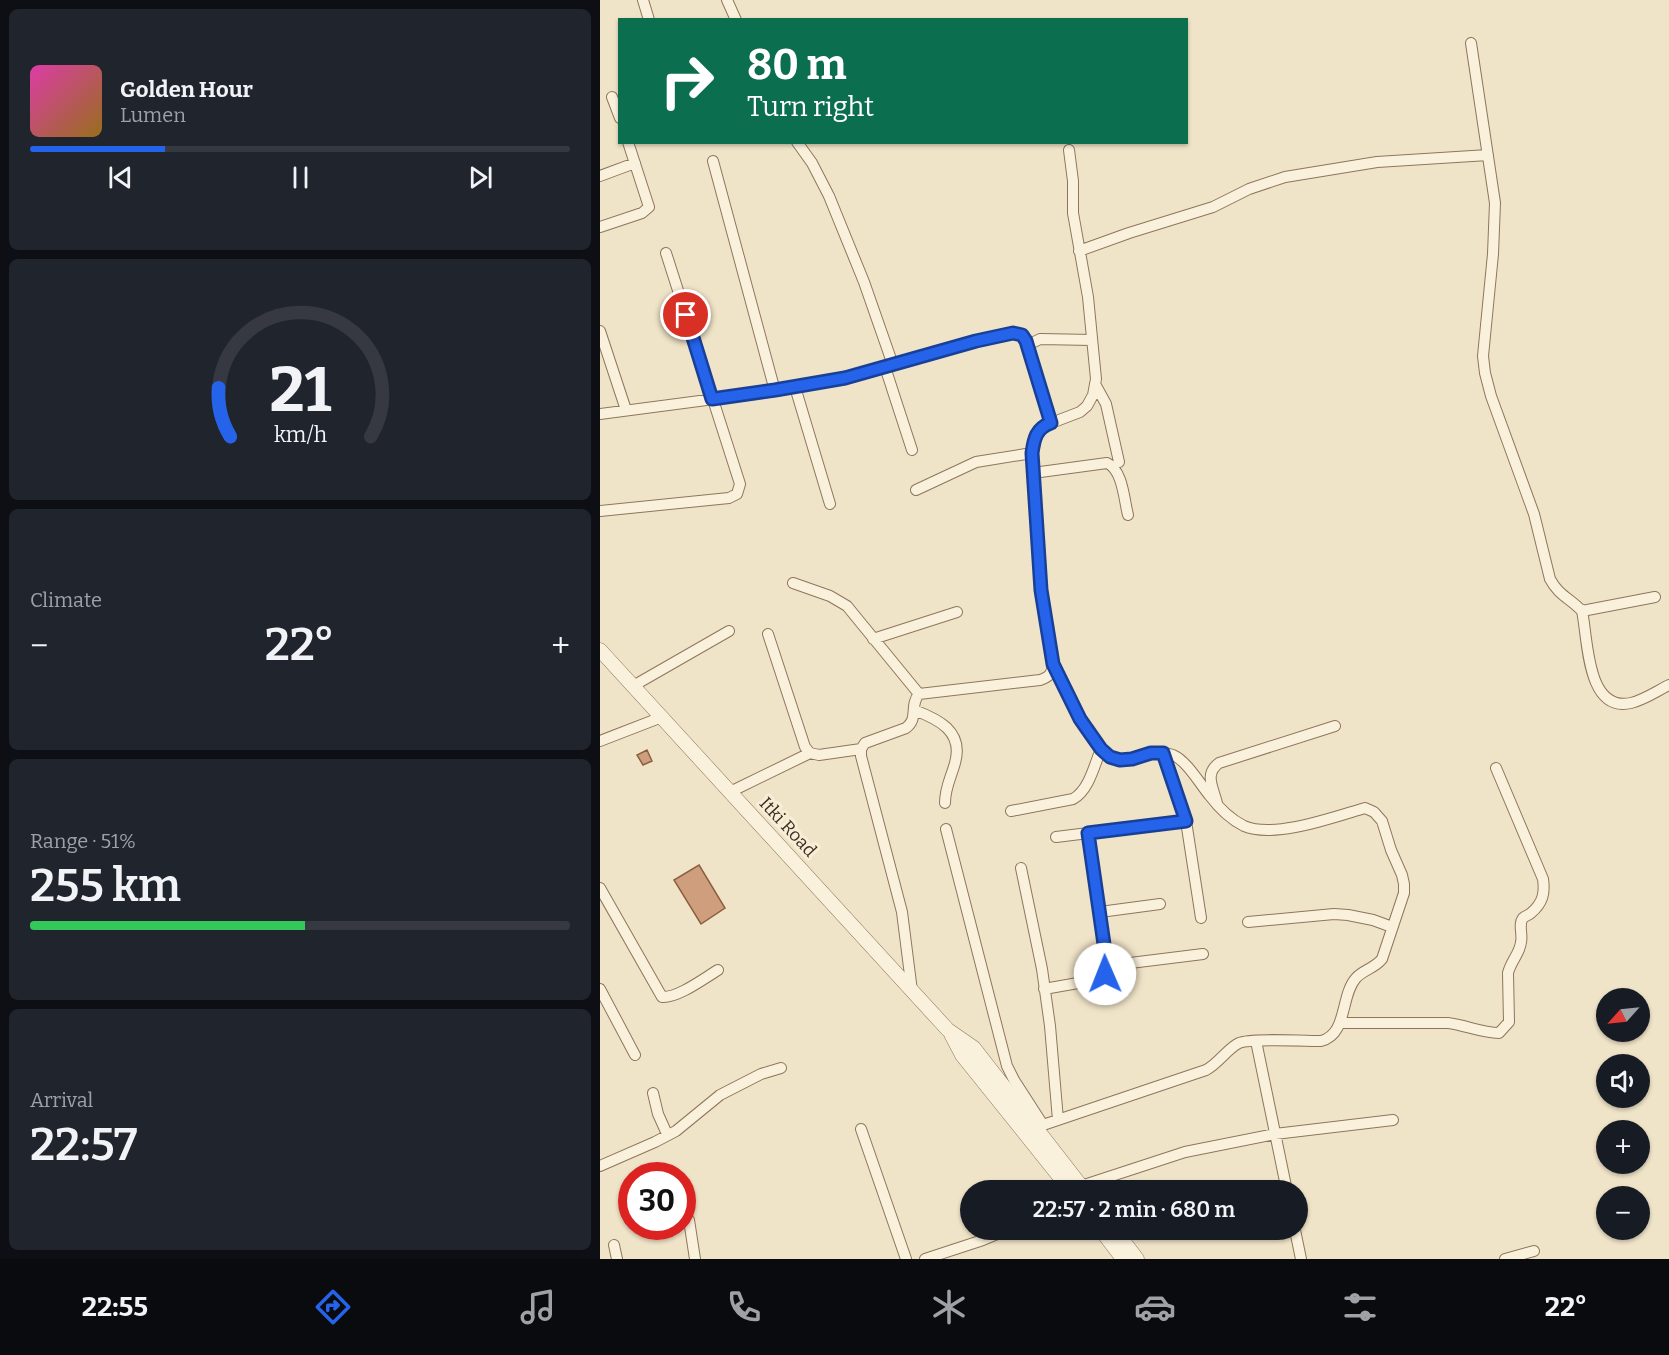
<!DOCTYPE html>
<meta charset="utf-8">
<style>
body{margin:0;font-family:Bitter,serif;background:#20242c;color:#f1f3f6;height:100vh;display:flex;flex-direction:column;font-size:22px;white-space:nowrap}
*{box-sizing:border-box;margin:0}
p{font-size:20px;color:#9ea1a6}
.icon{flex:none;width:33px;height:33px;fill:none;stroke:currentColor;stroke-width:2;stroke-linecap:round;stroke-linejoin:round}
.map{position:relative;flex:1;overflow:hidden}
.sheet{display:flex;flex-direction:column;gap:9px;padding:9px;background:#0d0f14;width:600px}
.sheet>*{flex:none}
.banner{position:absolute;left:18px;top:18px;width:570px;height:126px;border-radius:0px;box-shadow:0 2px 4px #0004;background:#0b6e4f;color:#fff;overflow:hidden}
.needle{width:39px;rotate:243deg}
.fabs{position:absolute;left:996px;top:988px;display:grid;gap:12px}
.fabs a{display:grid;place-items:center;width:54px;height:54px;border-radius:50%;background:#171b24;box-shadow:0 2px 4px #0004;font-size:30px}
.speed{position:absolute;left:18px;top:1162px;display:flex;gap:12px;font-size:30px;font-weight:700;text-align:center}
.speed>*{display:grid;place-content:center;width:78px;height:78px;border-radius:50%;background:#171b24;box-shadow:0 2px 4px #0004;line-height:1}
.speed .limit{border:9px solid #d22;background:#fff;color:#111}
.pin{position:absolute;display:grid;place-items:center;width:51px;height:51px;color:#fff;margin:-26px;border:3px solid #fff;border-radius:50%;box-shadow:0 2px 6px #0007}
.me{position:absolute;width:66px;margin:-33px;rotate:359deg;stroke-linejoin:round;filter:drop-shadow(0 0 4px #0008)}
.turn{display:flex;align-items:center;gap:21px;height:126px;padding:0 30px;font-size:27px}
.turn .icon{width:78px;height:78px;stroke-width:2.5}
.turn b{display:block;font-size:42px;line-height:51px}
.big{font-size:45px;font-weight:600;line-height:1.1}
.sheet .tile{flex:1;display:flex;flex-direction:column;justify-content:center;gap:9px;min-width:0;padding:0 21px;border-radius:9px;background:#20242c}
.sheet .dial{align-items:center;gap:0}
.dial svg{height:156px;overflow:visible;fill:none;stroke:#363941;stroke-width:7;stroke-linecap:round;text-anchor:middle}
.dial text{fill:#f1f3f6;stroke:none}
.song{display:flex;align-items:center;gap:18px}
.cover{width:72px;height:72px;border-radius:9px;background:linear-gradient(135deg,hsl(320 70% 55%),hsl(40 70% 35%))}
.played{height:6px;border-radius:3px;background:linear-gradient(90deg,#2563eb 25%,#363941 25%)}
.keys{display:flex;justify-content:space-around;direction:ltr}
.heat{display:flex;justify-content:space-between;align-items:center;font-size:33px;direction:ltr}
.charge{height:9px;border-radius:4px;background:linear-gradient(90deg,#34c759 51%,#363941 0)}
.trip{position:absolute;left:360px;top:1180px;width:348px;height:60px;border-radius:30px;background:#171b24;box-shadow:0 2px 4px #0004;font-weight:600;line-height:60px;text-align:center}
.tab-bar{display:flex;height:96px;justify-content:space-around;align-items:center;background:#090b0e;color:#9ea1a6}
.tab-bar .icon{width:42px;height:42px}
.tab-bar .active{color:#2563eb}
.tab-bar b{font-size:27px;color:#f1f3f6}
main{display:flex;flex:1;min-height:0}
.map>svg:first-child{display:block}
</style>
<main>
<section class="sheet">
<div class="tile">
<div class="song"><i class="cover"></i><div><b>Golden Hour</b><p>Lumen</p></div></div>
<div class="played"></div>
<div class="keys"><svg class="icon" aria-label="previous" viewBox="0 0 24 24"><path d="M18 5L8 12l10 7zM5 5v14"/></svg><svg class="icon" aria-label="pause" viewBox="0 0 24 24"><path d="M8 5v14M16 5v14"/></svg><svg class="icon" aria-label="next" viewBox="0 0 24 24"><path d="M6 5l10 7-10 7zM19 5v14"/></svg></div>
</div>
<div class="tile dial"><svg viewBox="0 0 100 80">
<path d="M14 69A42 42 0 1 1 86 69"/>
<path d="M14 69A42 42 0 0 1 8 44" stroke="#2563eb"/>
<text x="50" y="56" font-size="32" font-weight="700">21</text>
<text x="50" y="72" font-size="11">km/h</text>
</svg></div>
<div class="tile"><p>Climate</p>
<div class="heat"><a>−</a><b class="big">22°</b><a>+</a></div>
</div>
<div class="tile"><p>Range · 51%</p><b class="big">255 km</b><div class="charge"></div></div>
<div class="tile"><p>Arrival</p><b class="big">22:57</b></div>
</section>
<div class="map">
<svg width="1069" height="1259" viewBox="0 0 1069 1259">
<rect width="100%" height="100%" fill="#f0e4c8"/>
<path fill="#cf9f7d" stroke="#8d5f41" stroke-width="1.5" d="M47,750l5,11 -9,4 -6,-10z
M99,865l26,43 -24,16 -27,-44z"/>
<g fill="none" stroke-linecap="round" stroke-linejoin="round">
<g stroke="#8d765c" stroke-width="12">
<path id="minor" d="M43,0l6,20
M127,0l9,20
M871,43l24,160 -2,51 -10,102 2,17 6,23 43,118 16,65c9,17 20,19 32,32 6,27 4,102 49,92 13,-3 26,-12 38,-18
M12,97l8,21
M197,142l15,21 17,33 35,86 29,83
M113,161l62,230
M0,176l35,-13
M0,227l42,-14 7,-6 -21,-65
M479,251l50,-18 84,-26 36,-18 36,-12 92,-15 111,-7
M0,331l26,79
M426,341l4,3 10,-5 52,1
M285,367l27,83
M495,384l11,20 13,58
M195,387l35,117
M0,414l175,-23 70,-13 131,-37 37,-8 9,2 4,6 25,82
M433,473l74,-10c16,7 17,37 21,52
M316,490l60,-28 56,-9
M0,511l129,-13 8,-4 3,-10 -74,-231
M193,583l37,13 17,10 72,88
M982,611l73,-14
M168,634l37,113 5,6 9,2 42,-6
M273,639l84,-27
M33,686l96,-55
M314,710c24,9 50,21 41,53 -4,15 -10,24 -10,40
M0,741l62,-24
M563,753l23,68 15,97
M130,792l80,-39
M617,803c-4,-16 -13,-29 2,-40l116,-37
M411,811l62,-12c16,-9 21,-33 28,-50
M346,829l61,237 7,14 29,45
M456,837l130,-16
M421,868l21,101 8,57 8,94
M0,888l62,109c16,1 41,-18 56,-27
M500,912l60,-8
M648,922l86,-8 14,1 25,5 19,7
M506,966l97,-12
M0,989l35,66
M444,989l51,-9c11,-4 11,-12 11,-22l-18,-125
M312,991l-10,-79 -41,-156v-7l4,-6 41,-15c13,-10 3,-22 13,-34l121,-14c9,-3 12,-6 13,-16l-12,-74 -9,-137 2,-14 4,-8 8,-6 34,-13 7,-6 6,-11 3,-16 -8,-82 -15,-84v-32l-4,-31
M740,1023h108c17,2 34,10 51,10l10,-11 -1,-49c3,-12 12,-20 13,-31 2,-7 -3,-18 2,-24 2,-2 6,-3 8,-5 12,-10 14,-20 12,-34l-47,-111
M656,1041l31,150
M53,1093l5,21 9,20
M437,1127l169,-57c13,-7 22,-22 33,-27 11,-5 67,-2 82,-2 27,-7 19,-45 35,-63 7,-8 19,-10 26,-19l22,-66v-9l-2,-9 -11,-25 -9,-29 -8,-9 -9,-4c-31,9 -91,31 -121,18 -14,-7 -25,-18 -34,-30 -10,-12 -23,-35 -37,-41 -21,-8 -35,8 -54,5 -26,-3 -56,-73 -66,-96
M261,1129l45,130
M0,1166l55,-24 21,-11 44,-36 41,-21 20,-6
M481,1186l104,-34 90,-18 118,-14
M89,1220l6,39
M695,1230l6,29
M14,1245l3,14
M325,1259l58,-19 24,-10
M905,1259l29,-8"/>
</g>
<g stroke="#8d765c" stroke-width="15">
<path id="tertiary" d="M0,650l348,380 26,18 111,143
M351,1034l11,21 109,136
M501,1230l22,29
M515,1230l22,29"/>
</g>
<use href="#minor" stroke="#faf1dc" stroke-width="10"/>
<use href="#tertiary" stroke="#faf1dc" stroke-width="14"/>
</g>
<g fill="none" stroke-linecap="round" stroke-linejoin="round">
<g stroke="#184099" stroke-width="15">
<path id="route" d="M86,315l26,84 63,-9 70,-12 131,-37 37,-8 9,2 4,6 25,82c-15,5 -17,16 -19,30l9,137 12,74 27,55 21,30 9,8 10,3 12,-1 19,-6h12l23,68 -98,12 18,125 -1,16"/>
</g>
<use href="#route" stroke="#2563eb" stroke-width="10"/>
</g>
<g text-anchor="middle" stroke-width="6" stroke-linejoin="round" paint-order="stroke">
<g font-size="18" fill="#3d2e20" stroke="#f7eed8">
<text transform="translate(188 827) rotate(47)" y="6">Itki Road</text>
</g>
</g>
</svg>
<div class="fabs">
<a><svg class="needle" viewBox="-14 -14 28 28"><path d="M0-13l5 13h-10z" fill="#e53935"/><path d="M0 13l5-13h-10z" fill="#9ea1a6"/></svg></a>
<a><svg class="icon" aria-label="sound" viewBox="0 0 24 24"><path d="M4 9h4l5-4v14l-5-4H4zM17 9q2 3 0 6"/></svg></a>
<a>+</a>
<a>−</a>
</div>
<div class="speed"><div class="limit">30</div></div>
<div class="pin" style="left:86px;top:315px;background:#d93025"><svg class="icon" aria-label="arrive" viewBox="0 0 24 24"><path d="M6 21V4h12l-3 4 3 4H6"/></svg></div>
<svg class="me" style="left:505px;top:974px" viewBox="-20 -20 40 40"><circle r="19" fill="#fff"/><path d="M0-13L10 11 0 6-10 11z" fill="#2563eb"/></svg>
<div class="trip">22:57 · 2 min · 680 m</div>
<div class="banner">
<div class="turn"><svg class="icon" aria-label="right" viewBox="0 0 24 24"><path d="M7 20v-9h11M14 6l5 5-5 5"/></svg><div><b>80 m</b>Turn right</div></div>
</div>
</div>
</main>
<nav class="tab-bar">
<b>22:55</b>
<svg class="icon active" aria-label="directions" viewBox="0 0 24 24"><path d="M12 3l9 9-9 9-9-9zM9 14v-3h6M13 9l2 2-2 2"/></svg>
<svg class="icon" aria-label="music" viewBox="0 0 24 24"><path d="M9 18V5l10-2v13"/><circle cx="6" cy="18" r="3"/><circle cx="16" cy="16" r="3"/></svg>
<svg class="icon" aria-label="phone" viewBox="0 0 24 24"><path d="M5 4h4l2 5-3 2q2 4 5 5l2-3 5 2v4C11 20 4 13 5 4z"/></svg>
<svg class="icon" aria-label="climate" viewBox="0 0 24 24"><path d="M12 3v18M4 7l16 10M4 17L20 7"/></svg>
<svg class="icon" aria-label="car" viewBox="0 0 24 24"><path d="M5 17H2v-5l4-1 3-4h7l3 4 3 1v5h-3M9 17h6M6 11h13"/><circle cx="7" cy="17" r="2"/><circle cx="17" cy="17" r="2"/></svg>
<svg class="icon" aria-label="filters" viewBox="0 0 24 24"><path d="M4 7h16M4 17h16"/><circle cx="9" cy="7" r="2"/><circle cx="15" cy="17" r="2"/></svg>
<b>22°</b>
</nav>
